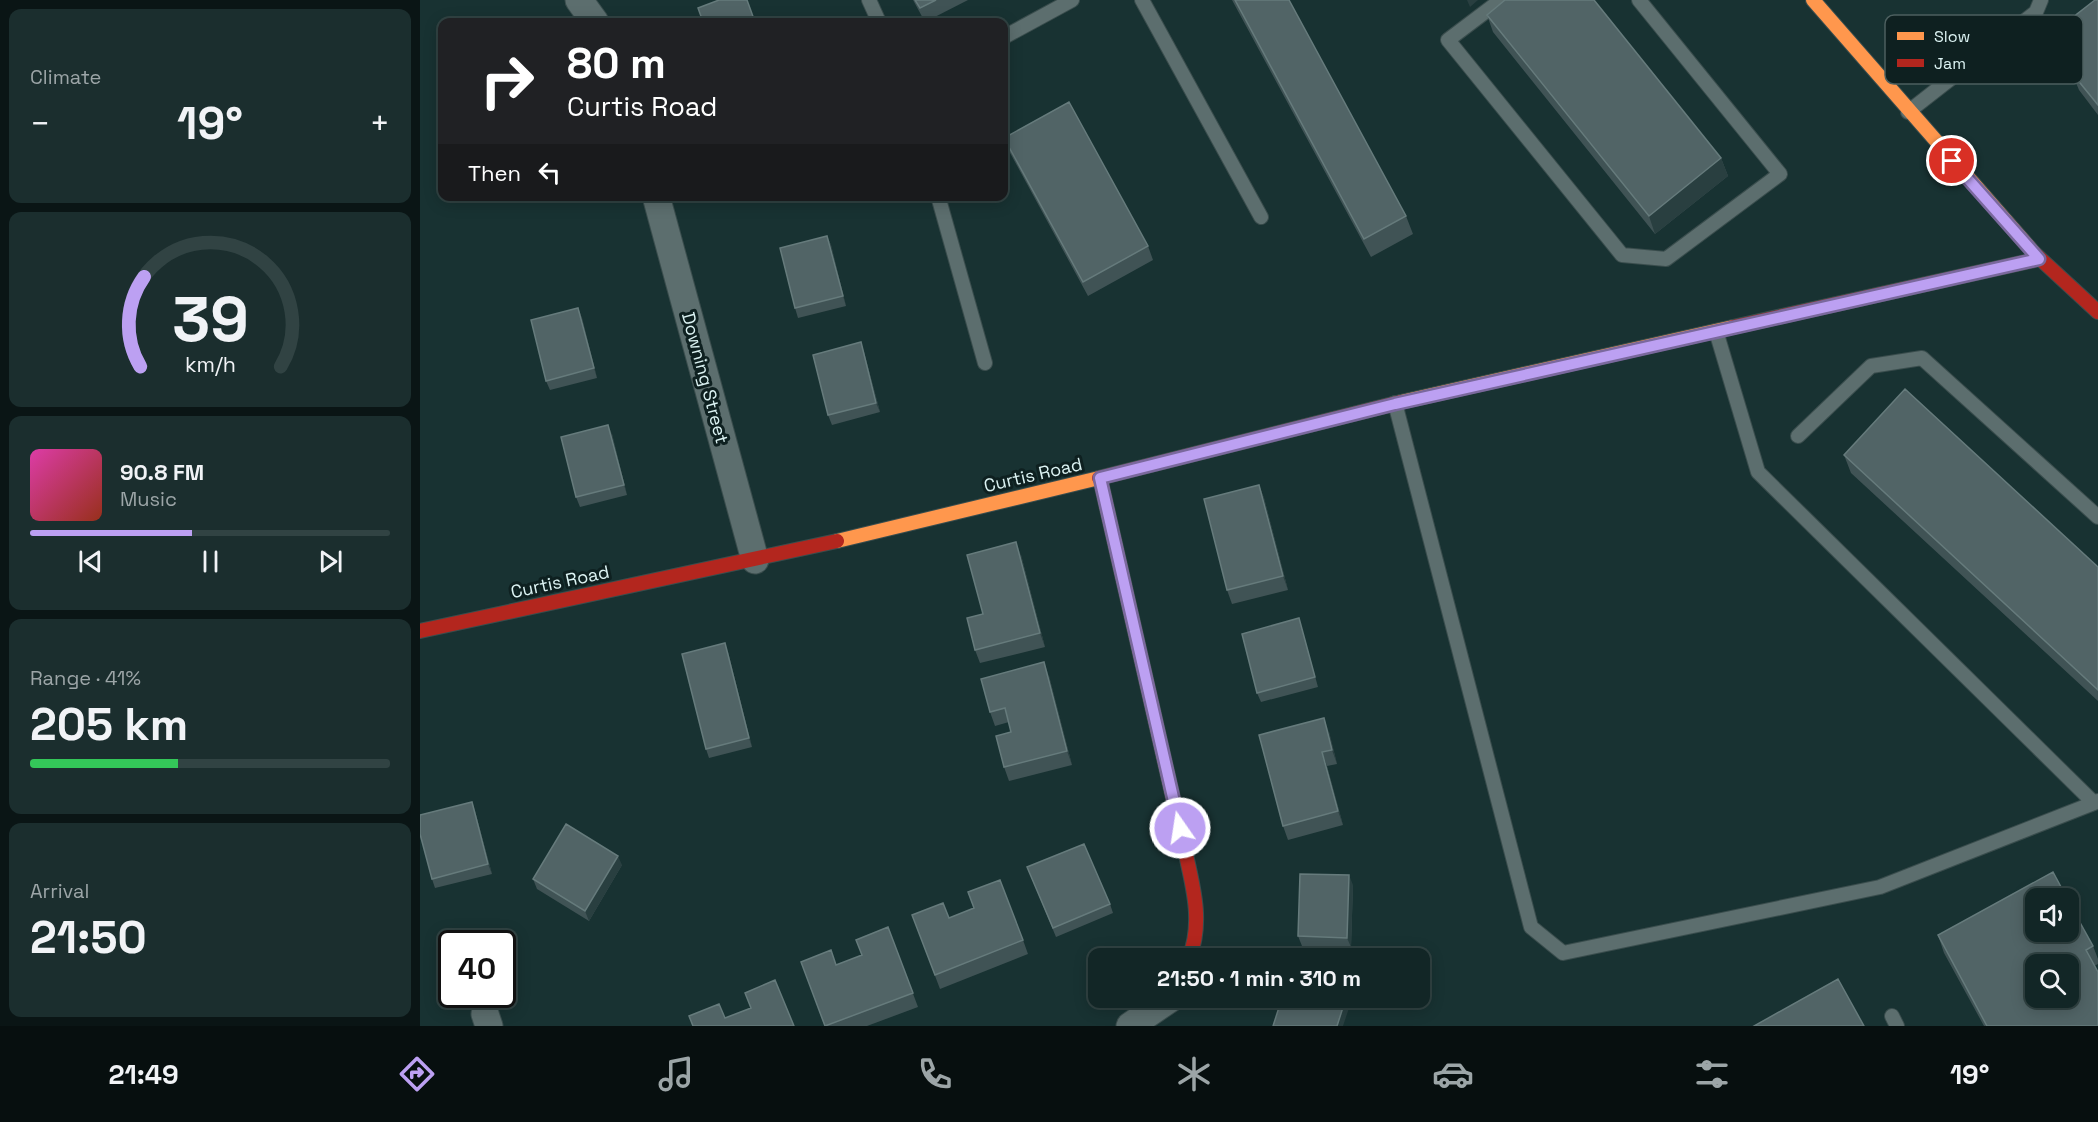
<!DOCTYPE html>
<meta charset="utf-8">
<style>
body{margin:0;font-family:"Space Grotesk",sans-serif;background:#1b2e2e;color:#f1f3f6;height:100vh;display:flex;flex-direction:column;font-size:22px;white-space:nowrap}
*{box-sizing:border-box;margin:0}
p{font-size:20px;color:#9ca5a7}
.icon{flex:none;width:33px;height:33px;fill:none;stroke:currentColor;stroke-width:2;stroke-linecap:round;stroke-linejoin:round}
.map{position:relative;flex:1;overflow:hidden}
.details{display:flex;flex-direction:column;gap:9px;padding:9px;background:#0a1515;width:420px}
.details>*{flex:none}
.top-card{position:absolute;left:18px;top:18px;width:570px;height:183px;border-radius:12px;box-shadow:0 3px 15px #0003,0 0 0 2px #314343;background:#202124;color:#fff;overflow:hidden}
.tools{position:absolute;left:1605px;top:888px;display:grid;gap:12px}
.tools a{display:grid;place-items:center;width:54px;height:54px;border-radius:12px;background:#122626;box-shadow:0 3px 15px #0003,0 0 0 2px #314343;font-size:30px}
.speed{position:absolute;left:18px;top:930px;display:flex;gap:12px;font-size:30px;font-weight:700;text-align:center}
.speed>*{display:grid;place-content:center;width:78px;height:78px;border-radius:50%;background:#122626;box-shadow:0 3px 15px #0003,0 0 0 2px #314343;line-height:1}
.speed .limit{border:3px solid #111;border-radius:9px;background:#fff;color:#111}
.pin{position:absolute;display:grid;place-items:center;width:51px;height:51px;color:#fff;margin:-26px;border:3px solid #fff;border-radius:50%;box-shadow:0 2px 6px #0007}
.me{position:absolute;width:66px;margin:-33px;rotate:347deg;stroke-linejoin:round;filter:drop-shadow(0 0 4px #0008)}
.turn{display:flex;align-items:center;gap:21px;height:126px;padding:0 30px;font-size:27px}
.turn .icon{width:78px;height:78px;stroke-width:2.5}
.turn b{display:block;font-size:42px;line-height:51px}
.then{display:flex;align-items:center;height:57px;padding:0 30px;background:#0003;gap:12px;font-size:22px}
.big{font-size:45px;font-weight:700;line-height:1.1}
.details .tile{flex:1;display:flex;flex-direction:column;justify-content:center;gap:9px;min-width:0;padding:0 21px;border-radius:12px;background:#1b2e2e}
.details .dial{align-items:center;gap:0}
.dial svg{height:156px;overflow:visible;fill:none;stroke:#314343;stroke-width:7;stroke-linecap:round;text-anchor:middle}
.dial text{fill:#f1f3f6;stroke:none}
.song{display:flex;align-items:center;gap:18px}
.cover{width:72px;height:72px;border-radius:9px;background:linear-gradient(135deg,hsl(320 70% 55%),hsl(10 70% 35%))}
.played{height:6px;border-radius:3px;background:linear-gradient(90deg,#bca0f2 45%,#314343 45%)}
.keys{display:flex;justify-content:space-around;direction:ltr}
.heat{display:flex;justify-content:space-between;align-items:center;font-size:33px;direction:ltr}
.charge{height:9px;border-radius:4px;background:linear-gradient(90deg,#34c759 41%,#314343 0)}
.trip{position:absolute;left:668px;top:948px;width:342px;height:60px;border-radius:12px;background:#122626;box-shadow:0 3px 15px #0003,0 0 0 2px #314343;font-weight:700;line-height:60px;text-align:center}
.tab-bar{display:flex;height:96px;justify-content:space-around;align-items:center;background:#070f0f;color:#9ca5a7}
.tab-bar .icon{width:42px;height:42px}
.tab-bar .selected{color:#bca0f2}
.tab-bar b{font-size:27px;color:#f1f3f6}
main{display:flex;flex:1;min-height:0}
.map>svg:first-child{display:block}
</style>
<main>
<section class="details">
<div class="tile"><p>Climate</p>
<div class="heat"><a>−</a><b class="big">19°</b><a>+</a></div>
</div>
<div class="tile dial"><svg viewBox="0 0 100 80">
<path d="M14 69A42 42 0 1 1 86 69"/>
<path d="M14 69A42 42 0 0 1 16 23" stroke="#bca0f2"/>
<text x="50" y="56" font-size="32" font-weight="700">39</text>
<text x="50" y="72" font-size="11">km/h</text>
</svg></div>
<div class="tile">
<div class="song"><i class="cover"></i><div><b>90.8 FM</b><p>Music</p></div></div>
<div class="played"></div>
<div class="keys"><svg class="icon" aria-label="previous" viewBox="0 0 24 24"><path d="M18 5L8 12l10 7zM5 5v14"/></svg><svg class="icon" aria-label="pause" viewBox="0 0 24 24"><path d="M8 5v14M16 5v14"/></svg><svg class="icon" aria-label="next" viewBox="0 0 24 24"><path d="M6 5l10 7-10 7zM19 5v14"/></svg></div>
</div>
<div class="tile"><p>Range · 41%</p><b class="big">205 km</b><div class="charge"></div></div>
<div class="tile"><p>Arrival</p><b class="big">21:50</b></div>
</section>
<div class="map">
<svg width="1678" height="1026" viewBox="0 0 1678 1026">
<rect width="100%" height="100%" fill="#183232"/>
<g fill="none" stroke-linecap="round" stroke-linejoin="round">
<g stroke="#3a4d4d" stroke-width="16">
<path id="lane" d="M449,0l10,22
M722,0l119,217
M1081,0l-53,40 174,215 44,4 114,-85 -141,-174
M584,37l68,-37
M1488,112l128,-100 5,-12
M518,196l47,167
M1296,331l42,141 336,331 4,-2
M975,403l136,524 32,26 317,-66 214,-84
M1378,436l73,-70 51,-8 176,159
M1472,1016l5,10"/>
</g>
<g stroke="#3a4d4d" stroke-width="29">
<path id="street" d="M159,0l16,22
M236,196l99,364
M65,1014l4,12
M710,1026l41,-28"/>
</g>
<g stroke="#3a4d4d" stroke-width="16">
<path id="slow" d="M1393,0l221,253
M981,402l332,-75
M680,478l84,368
M417,541l262,-63"/>
</g>
<g stroke="#3a4d4d" stroke-width="16">
<path id="jam" d="M1614,253l64,59
M1313,327l306,-68
M679,478l302,-76
M0,631l417,-90
M764,846c8,37 20,75 5,112"/>
</g>
<use href="#lane" stroke="#5c6e6e" stroke-width="14"/>
<use href="#street" stroke="#5c6e6e" stroke-width="27"/>
<use href="#slow" stroke="#ff974d" stroke-width="14"/>
<use href="#jam" stroke="#b3261e" stroke-width="14"/>
</g>
<path fill="#405355" d="M493,0h55l-43,22z
M812,0h57l117,216 7,18 -42,23z
M1678,0v115l-19,-25 -7,-17 4,-4 -15,-19 -7,-18z
M1067,15l234,143 7,18 -73,58 -162,-202z
M584,138l144,108 5,14 -65,36 -79,-145z
M407,236l4,9 15,61 -48,12 -3,-10z
M158,308l4,10 15,60 -47,12 -4,-9z
M444,352l16,60 -48,13 -4,-10z
M192,434l15,61 -47,12 -4,-10z
M1424,455l254,112v134l-247,-228z
M839,485l5,13 24,92 -56,14 -5,-14z
M601,555l24,92 -65,16 -5,-13 8,-36z
M879,618l19,69 -57,15 -4,-9z
M308,652l24,95 -43,11 -3,-9z
M629,676l23,89 -63,16 -5,-14 7,-35 -2,-10 -14,4 -5,-14z
M909,732l8,32 -10,2 16,59 -55,15 -5,-14z
M52,802l3,9 17,63 -57,14 -3,-9z
M202,865l-33,56 -52,-32 -4,-10z
M607,867l83,37 3,9 -57,24z
M933,885l-2,62 -49,-1 -4,-10z
M492,915l37,3 74,22 5,14 -88,35z
M468,927l30,80 -51,19h-42l11,-61 26,-10z
M1518,935l155,11 5,13v5l-4,2 4,60h-114l-40,-73z"/>
<path fill="#293f40" d="M1047,0h11l-8,7z
M1301,158l7,18 -73,58 -6,-18z
M407,236l4,9 15,61 -3,-10z
M158,308l4,10 15,60 -3,-10z
M441,342l3,10 16,60 -4,-9z
M188,425l4,9 15,61 -3,-10z
M839,485l5,13 24,92 -5,-14z
M596,542l5,13 24,92 -5,-14z
M305,643l3,9 24,95 -3,-9z
M624,662l5,14 23,89 -5,-14z
M904,718l5,14 8,32 -5,-14z
M902,752l5,14 16,59 -5,-14z
M52,802l3,9 17,63 -4,-10z
M198,856l4,9 -33,56 -4,-10z
M929,875l4,10 -2,62 -4,-9z
M926,998h1l3,7 -7,21h-6z"/>
<path fill="#516466" stroke="#667b7c" stroke-width="1.5" fill-rule="evenodd" d="M299,0h28l8,22h-52l-5,-14z
M495,0h21l-16,8z
M815,0h54l117,216 -42,23z
M1085,0h89l127,158 -72,58 -162,-201z
M1675,0h3v105l-26,-32 9,-7 -27,-34z
M649,102l79,144 -65,36 -79,-144z
M407,236l16,60 -48,12 -15,-60z
M158,308l16,60 -48,13 -15,-61z
M441,342l15,61 -48,12 -15,-60z
M1485,389l193,178v123l-254,-235z
M188,425l16,60 -48,12 -15,-60z
M839,485l24,91 -56,14 -23,-91z
M596,542l24,91 -65,17 -8,-32 16,-4 -16,-59z
M879,618l16,59 -58,16 -15,-59z
M305,643l24,95 -43,11 -24,-95z
M624,662l23,89 -63,16 -8,-31 15,-4 -6,-24 -15,4 -9,-33z
M904,718l8,32 -10,2 16,59 -55,15 -24,-91z
M52,802l16,62 -56,15 -12,-45v-19z
M146,824l52,32 -33,55 -52,-32z
M664,844l26,60 -57,24 -26,-61z
M1633,872l14,26h-31v34h32v-31l25,45 -7,4 12,22v54h-111l-49,-91zM1616,964h32v34h-32z
M880,874l49,1 -2,63 -49,-2z
M580,880l23,60 -88,35 -23,-60 31,-12 6,15 25,-10 -6,-16z
M468,927l25,66 -88,33 -24,-64 30,-12 5,15 26,-10 -6,-15z
M1418,979l26,47h-110z
M355,980l19,46h-101l-4,-10 30,-12 6,14 26,-10 -6,-15z
M862,998h64l-9,28h-64z"/>
<g fill="none" stroke-linecap="round" stroke-linejoin="round">
<g stroke="#7a689d" stroke-width="15">
<path id="route" d="M760,828l-80,-350 295,-74 644,-145 -87,-98"/>
</g>
<use href="#route" stroke="#bca0f2" stroke-width="10"/>
</g>
<g text-anchor="middle" stroke-width="6" stroke-linejoin="round" paint-order="stroke">
<g font-size="18" fill="#dcf3f3" stroke="#0e2020">
<text transform="translate(285 378) rotate(75)" y="6">Downing Street</text>
<text transform="translate(613 475) rotate(-13)" y="6">Curtis Road</text>
<text transform="translate(140 582) rotate(-12)" y="6">Curtis Road</text>
</g>
</g>
<rect x="1465" y="15" width="198" height="69" rx="9" fill="#0e2020" stroke="#4c5f5f" stroke-width="1.5"/>
<rect x="1477" y="32" width="27" height="8" fill="#ff974d"/>
<rect x="1477" y="59" width="27" height="8" fill="#b3261e"/>
<g font-size="16" fill="#dcf3f3">
<text x="1514" y="42">Slow</text>
<text x="1514" y="69">Jam</text>
</g>
</svg>
<div class="tools">
<a><svg class="icon" aria-label="sound" viewBox="0 0 24 24"><path d="M4 9h4l5-4v14l-5-4H4zM17 9q2 3 0 6"/></svg></a>
<a><svg class="icon" aria-label="search" viewBox="0 0 24 24"><circle cx="10" cy="10" r="6"/><path d="M15 15l6 6"/></svg></a>
</div>
<div class="speed"><div class="limit">40</div></div>
<div class="pin" style="left:1532px;top:161px;background:#d93025"><svg class="icon" aria-label="arrive" viewBox="0 0 24 24"><path d="M6 21V4h12l-3 4 3 4H6"/></svg></div>
<svg class="me" style="left:760px;top:828px" viewBox="-20 -20 40 40"><circle r="17" fill="#bca0f2" stroke="#fff" stroke-width="3"/><path d="M0-11L8 9 0 5-8 9z" fill="#fff"/></svg>
<div class="trip">21:50 · 1 min · 310 m</div>
<div class="top-card">
<div class="turn"><svg class="icon" aria-label="right" viewBox="0 0 24 24"><path d="M7 20v-9h11M14 6l5 5-5 5"/></svg><div><b>80 m</b>Curtis Road</div></div>
<div class="then">Then<svg class="icon" aria-label="left" viewBox="0 0 24 24"><path d="M17 20v-9H6M10 6l-5 5 5 5"/></svg></div>
</div>
</div>
</main>
<nav class="tab-bar">
<b>21:49</b>
<svg class="icon selected" aria-label="directions" viewBox="0 0 24 24"><path d="M12 3l9 9-9 9-9-9zM9 14v-3h6M13 9l2 2-2 2"/></svg>
<svg class="icon" aria-label="music" viewBox="0 0 24 24"><path d="M9 18V5l10-2v13"/><circle cx="6" cy="18" r="3"/><circle cx="16" cy="16" r="3"/></svg>
<svg class="icon" aria-label="phone" viewBox="0 0 24 24"><path d="M5 4h4l2 5-3 2q2 4 5 5l2-3 5 2v4C11 20 4 13 5 4z"/></svg>
<svg class="icon" aria-label="climate" viewBox="0 0 24 24"><path d="M12 3v18M4 7l16 10M4 17L20 7"/></svg>
<svg class="icon" aria-label="car" viewBox="0 0 24 24"><path d="M5 17H2v-5l4-1 3-4h7l3 4 3 1v5h-3M9 17h6M6 11h13"/><circle cx="7" cy="17" r="2"/><circle cx="17" cy="17" r="2"/></svg>
<svg class="icon" aria-label="filters" viewBox="0 0 24 24"><path d="M4 7h16M4 17h16"/><circle cx="9" cy="7" r="2"/><circle cx="15" cy="17" r="2"/></svg>
<b>19°</b>
</nav>
